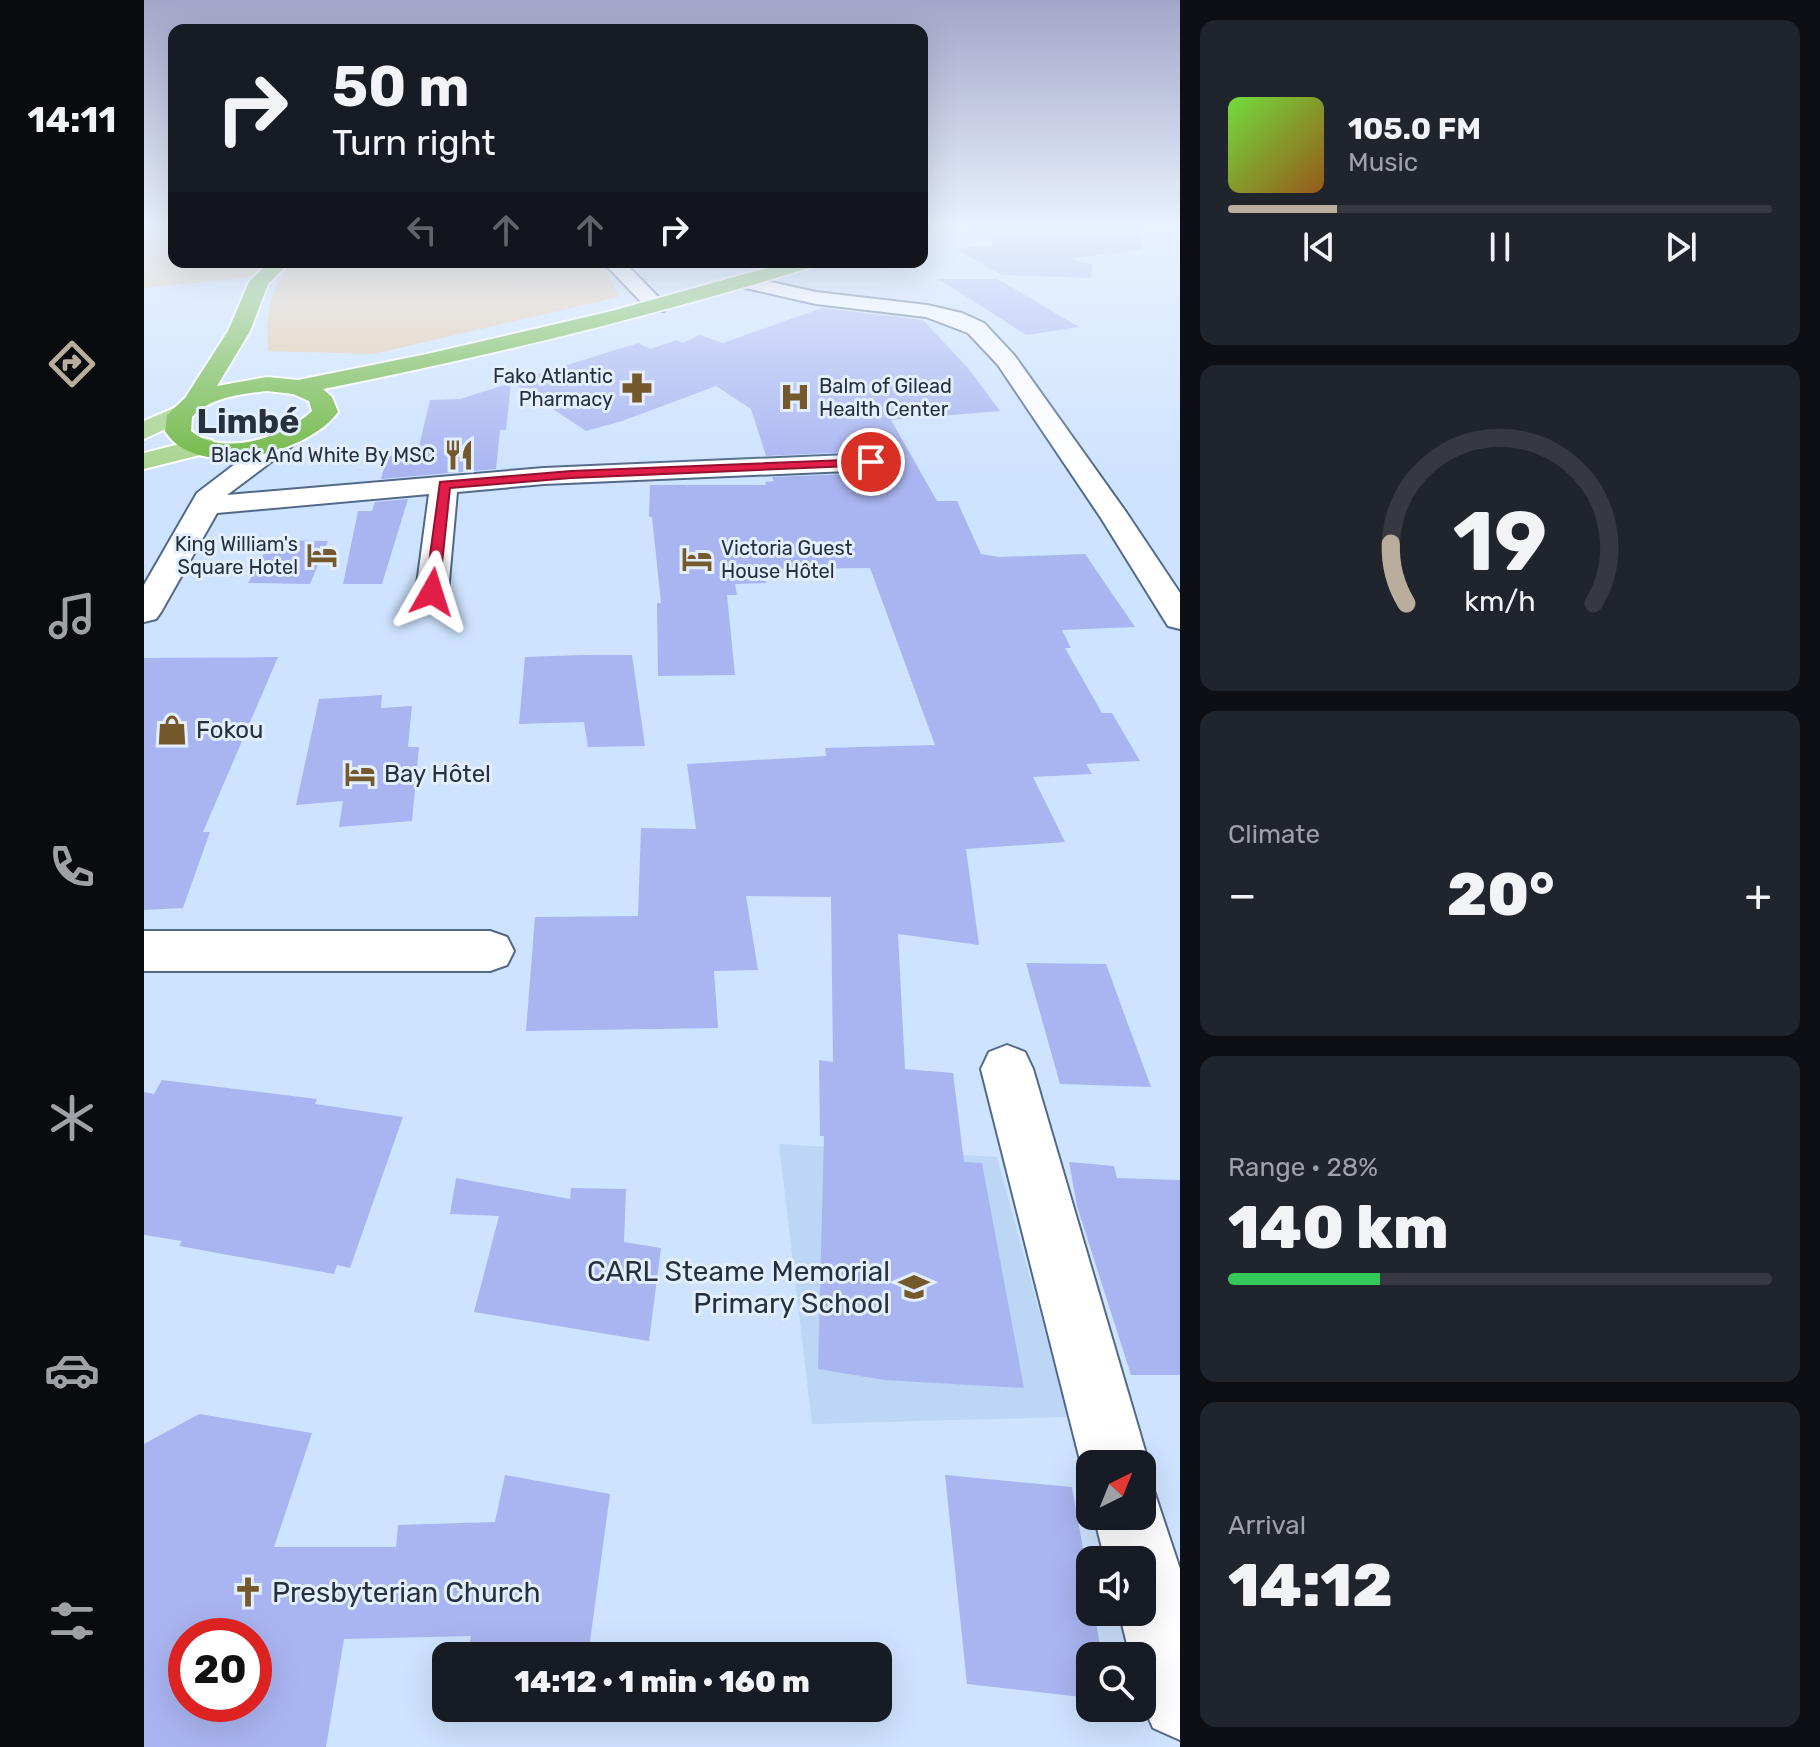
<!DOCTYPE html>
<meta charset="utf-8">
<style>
body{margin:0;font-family:Rubik,sans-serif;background:#20242c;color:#f1f3f6;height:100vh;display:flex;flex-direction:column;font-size:30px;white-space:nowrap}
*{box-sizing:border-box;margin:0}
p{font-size:26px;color:#9ea1a6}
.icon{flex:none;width:44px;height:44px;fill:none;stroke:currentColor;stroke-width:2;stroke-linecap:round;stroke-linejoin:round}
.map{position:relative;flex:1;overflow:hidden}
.details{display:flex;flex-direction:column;gap:20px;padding:20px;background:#0d0f14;width:640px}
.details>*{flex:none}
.banner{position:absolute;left:24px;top:24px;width:760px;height:244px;border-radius:16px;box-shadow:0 8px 32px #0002;background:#171b24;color:#f1f3f6;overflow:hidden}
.needle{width:52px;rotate:43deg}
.buttons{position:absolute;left:932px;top:1450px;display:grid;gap:16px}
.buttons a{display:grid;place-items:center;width:80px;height:80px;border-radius:16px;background:#171b24;box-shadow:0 8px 32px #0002;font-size:40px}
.speed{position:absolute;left:24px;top:1618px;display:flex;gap:16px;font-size:40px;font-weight:700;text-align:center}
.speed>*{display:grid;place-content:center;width:104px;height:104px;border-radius:50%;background:#171b24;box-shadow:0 8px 32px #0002;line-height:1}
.speed .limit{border:12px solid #d22;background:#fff;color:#111}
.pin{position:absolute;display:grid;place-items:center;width:68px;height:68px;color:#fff;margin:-34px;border:4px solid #fff;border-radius:50%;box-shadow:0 2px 8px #0007}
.me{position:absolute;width:88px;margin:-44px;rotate:6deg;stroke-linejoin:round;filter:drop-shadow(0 0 6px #0008)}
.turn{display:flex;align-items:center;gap:28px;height:168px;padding:0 32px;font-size:36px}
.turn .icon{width:104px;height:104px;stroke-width:2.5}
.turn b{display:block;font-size:56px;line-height:68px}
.lanes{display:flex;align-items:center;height:76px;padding:0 32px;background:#0003;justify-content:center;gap:40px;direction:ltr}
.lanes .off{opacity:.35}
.big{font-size:60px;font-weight:800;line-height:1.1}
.details .widget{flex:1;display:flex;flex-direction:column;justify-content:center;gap:12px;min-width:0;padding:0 28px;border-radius:16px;background:#20242c}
.details .dial{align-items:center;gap:0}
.dial svg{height:208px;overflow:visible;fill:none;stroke:#363941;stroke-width:7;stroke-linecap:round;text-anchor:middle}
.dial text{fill:#f1f3f6;stroke:none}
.song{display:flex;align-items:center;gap:24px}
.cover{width:96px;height:96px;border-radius:12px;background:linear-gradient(135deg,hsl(100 70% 55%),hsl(30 70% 35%))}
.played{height:8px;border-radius:4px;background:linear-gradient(90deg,#baad9c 20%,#363941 20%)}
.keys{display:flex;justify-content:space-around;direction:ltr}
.heat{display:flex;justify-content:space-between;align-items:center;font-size:44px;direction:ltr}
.charge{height:12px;border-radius:6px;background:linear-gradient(90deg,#34c759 28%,#363941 0)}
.trip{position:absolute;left:288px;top:1642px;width:460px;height:80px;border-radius:16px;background:#171b24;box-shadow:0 8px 32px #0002;font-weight:800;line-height:80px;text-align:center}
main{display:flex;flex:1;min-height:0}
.dock{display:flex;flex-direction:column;width:144px;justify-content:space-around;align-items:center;background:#090b0e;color:#9ea1a6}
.dock .icon{width:56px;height:56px}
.dock .current{color:#baad9c}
.dock b{font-size:36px;color:#f1f3f6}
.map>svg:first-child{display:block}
</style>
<main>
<nav class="dock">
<b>14:11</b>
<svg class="icon current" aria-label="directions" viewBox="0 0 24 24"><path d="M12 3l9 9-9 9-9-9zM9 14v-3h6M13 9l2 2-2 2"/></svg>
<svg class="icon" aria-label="music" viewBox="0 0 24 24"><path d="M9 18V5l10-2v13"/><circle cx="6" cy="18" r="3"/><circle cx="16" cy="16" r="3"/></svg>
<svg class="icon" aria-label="phone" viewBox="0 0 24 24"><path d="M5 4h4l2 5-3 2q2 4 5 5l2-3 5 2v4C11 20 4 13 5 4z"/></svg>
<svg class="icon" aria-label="climate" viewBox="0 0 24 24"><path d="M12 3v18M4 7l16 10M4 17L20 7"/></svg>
<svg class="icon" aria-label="car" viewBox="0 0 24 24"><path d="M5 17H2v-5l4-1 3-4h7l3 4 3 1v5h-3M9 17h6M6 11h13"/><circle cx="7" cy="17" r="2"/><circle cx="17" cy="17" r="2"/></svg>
<svg class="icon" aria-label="filters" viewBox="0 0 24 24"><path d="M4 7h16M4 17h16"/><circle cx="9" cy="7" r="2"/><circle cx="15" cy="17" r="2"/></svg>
</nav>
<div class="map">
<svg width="1036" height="1747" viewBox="0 0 1036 1747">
<rect width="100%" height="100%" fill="#cee3ff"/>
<path fill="#bdd6f6" d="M635,1144l218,13 71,260 -256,7z"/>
<path fill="#e6caa5" d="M0,229h30v33h109l-13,13 -126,13z
M149,262h309l17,35 -245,57 -106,-3c-2,-34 1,-64 25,-89z"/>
<path fill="#a9b5f1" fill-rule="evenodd" d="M822,229h175l1,20 -71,10 22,6 -2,13 -90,-3 -46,-26 42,-5z
M795,279h59l81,48 -53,8z
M678,308l101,12 45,48 32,43 -109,9 46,81h20l24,53 18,3 86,-3 50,73 -73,3 9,18h-6l37,65h10l28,48 -54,3 6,10 -59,3 32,65 -99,7 13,96 -81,-11 7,135 48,4 11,89 18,1 42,225 -140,-8 -66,-11 6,-233h-4l-1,-76 14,2 -2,-165 -85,-1 12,74 -44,1 4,57 -192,3 9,-114 103,-1 3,-88 55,1 -9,-65 139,-8 -1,-8 110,-3 -65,-177 -107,1 3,14 -31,1 2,11h-10l8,80 -77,1 -1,-73h4l-9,-86h-3l1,-32h116l-1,-3 9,-1 -2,-4 100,-4 10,-2 6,-7 -4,-10 -13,-3 -105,5 -15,-47 -35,-23 -94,35 -36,10 -74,-49 126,-39 12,6 27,-9 6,3 17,-8 23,8z
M367,383l-5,47h-6l-4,39 -115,10 6,-23 30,-1 13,-55 30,-1z
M264,499l-26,85h-39l15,-73h14l3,-9z
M127,540l57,1 -18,43 -62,-1z
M438,655h50l13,91 -57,1 -4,-25 -65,2 6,-67z
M134,657l-75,175h7l-27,76 -39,2v-252z
M238,695l-1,13 31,-2 -4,41h11l-7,74 -73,6 4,-26 -47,4 23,-106z
M882,963l80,1 45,123 -91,-3z
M18,1080l155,19 -2,5 88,13 -53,151 -13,-3 -3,9 -155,-28 3,-5 -38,-6v-143l10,2z
M925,1162l45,4 3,12 63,2v195h-49l-54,-169z
M312,1178l114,21 1,-11 55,1 -2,53 37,6 -12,93 -175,-29 25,-96 -49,-2z
M55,1414l113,19 -38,114h122l2,-22 97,-3 10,-47 105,19 -22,162h-121l4,-20 -127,3 -18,108h-182v-303zM42,1636h68v68h-68z
M801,1475l127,12 18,100v25h4l8,44h-12v42l-123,-14z"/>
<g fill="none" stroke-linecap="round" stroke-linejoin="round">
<g stroke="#526988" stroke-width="4">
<path id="minor" d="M459,262h21l40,41 3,4 -3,4h-14z
M600,276l72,16 111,13 35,8 22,10 30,32 112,157 54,81v36l-12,-3 -67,-108 -103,-153 -30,-32 -42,-16 -110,-13 -79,-18 -3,-4z
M138,433l9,2 4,6 -4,6 -64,48 317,-27 327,-14 10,2 4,6 -4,6 -10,2 -327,14 -87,8 -9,100 -4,7 -12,3 -12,-3 -4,-7 13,-98 -212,19 -56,99 -5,7 -12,3v-37l53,-92 76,-58z
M0,931h346l17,6 7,14 -7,14 -17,6h-346z
M863,1045l18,7 8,17 116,395 -7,17v-17h-52v22l-9,-22 -100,-395 8,-17z
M998,1486l12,5 26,78v171l-27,-12 -11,-25v-47h-12l-11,-44h23v-52h-37l-11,-44h48z"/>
</g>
<g stroke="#fff" stroke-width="4">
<path id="major" d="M39,404l9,3 4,5 -4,5 -48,22v-18z
M59,438l9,2 4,6 -4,6 -68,17v-16z"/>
</g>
<g stroke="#fff" stroke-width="4">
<path id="highway" d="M125,262h21l-22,22 -18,47 -33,55 50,-9 31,3 129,-26 185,-43 176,-49h30l-3,4c-162,50 -326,90 -492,123l9,8 6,15c-30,42 -142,70 -173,19l2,-16 18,-17 43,-67 21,-49zM123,391l26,3 16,7 3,10c-26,26 -90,47 -121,20l1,-14c18,-20 50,-23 75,-26z"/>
</g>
<use href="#minor" fill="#fff" fill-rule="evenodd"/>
<use href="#major" fill="#a9d48e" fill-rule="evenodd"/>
<use href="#highway" fill="#70b842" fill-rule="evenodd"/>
</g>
<linearGradient id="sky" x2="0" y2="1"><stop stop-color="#a2a6c8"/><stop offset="0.48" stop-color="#e9f2ff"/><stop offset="1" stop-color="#e9f2ff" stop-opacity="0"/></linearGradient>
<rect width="1036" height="473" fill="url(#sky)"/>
<path fill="#e11d48" stroke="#92132f" stroke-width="2" d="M727,459l6,3 -2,3 -304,13 -121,10 -11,104 -7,4 -7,-4 15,-110 131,-11z"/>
<defs>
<g id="pharmacy-bare" transform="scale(2.4)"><path d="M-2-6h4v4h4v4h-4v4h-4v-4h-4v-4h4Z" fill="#76582d" stroke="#e4effd" stroke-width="2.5" paint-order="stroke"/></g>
<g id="hospital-bare" transform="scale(2.4)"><path d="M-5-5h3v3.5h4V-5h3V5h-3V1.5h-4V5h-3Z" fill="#76582d" stroke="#e4effd" stroke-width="2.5" paint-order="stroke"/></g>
<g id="restaurant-bare" transform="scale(2.4)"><path d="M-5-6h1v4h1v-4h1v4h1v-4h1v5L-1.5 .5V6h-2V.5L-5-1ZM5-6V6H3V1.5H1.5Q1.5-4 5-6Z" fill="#76582d" stroke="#e4effd" stroke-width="2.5" paint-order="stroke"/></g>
<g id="hotel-bare" transform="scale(2.4)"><path d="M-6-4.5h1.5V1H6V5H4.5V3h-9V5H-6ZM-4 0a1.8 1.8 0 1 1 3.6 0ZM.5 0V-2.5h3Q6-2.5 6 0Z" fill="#76582d" stroke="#e4effd" stroke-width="2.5" paint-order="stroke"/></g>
<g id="shop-bare" transform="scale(2.4)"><path d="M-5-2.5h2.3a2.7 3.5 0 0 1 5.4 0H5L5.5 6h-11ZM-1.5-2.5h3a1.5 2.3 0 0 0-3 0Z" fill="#76582d" stroke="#e4effd" stroke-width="2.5" paint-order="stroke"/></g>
<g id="school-bare" transform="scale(2.4)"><path d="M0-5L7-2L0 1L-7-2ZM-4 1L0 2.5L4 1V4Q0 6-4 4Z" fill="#76582d" stroke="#e4effd" stroke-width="2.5" paint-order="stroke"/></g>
<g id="church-bare" transform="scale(2.4)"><path d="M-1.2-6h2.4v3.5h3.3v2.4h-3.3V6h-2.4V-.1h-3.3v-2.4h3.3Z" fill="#76582d" stroke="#e4effd" stroke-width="2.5" paint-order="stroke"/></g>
</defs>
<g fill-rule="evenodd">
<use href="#pharmacy-bare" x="493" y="388"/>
<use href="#hospital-bare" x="651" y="397"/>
<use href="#restaurant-bare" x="315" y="455"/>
<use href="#hotel-bare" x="178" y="555"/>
<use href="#hotel-bare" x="553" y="559"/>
<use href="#shop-bare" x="28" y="730"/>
<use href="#hotel-bare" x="216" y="774"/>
<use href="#school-bare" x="770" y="1287"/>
<use href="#church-bare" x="104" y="1592"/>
</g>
<g text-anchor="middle" stroke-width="6" stroke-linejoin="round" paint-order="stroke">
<g font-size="20" fill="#26303e" stroke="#e4effd" text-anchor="end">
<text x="469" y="383">Fako Atlantic<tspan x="469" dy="23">Pharmacy</tspan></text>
<text x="675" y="393" text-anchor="start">Balm of Gilead<tspan x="675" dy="23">Health Center</tspan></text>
<text x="291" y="462">Black And White By MSC</text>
<text x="154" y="551">King William's<tspan x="154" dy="23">Square Hotel</tspan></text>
<text x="577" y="555" text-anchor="start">Victoria Guest<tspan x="577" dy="23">House Hôtel</tspan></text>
</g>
<g font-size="24" fill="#26303e" stroke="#e4effd" text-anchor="start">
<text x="52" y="738">Fokou</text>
<text x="240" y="782">Bay Hôtel</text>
</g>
<g font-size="28" fill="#26303e" stroke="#e4effd" text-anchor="end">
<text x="746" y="1281">CARL Steame Memorial<tspan x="746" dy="32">Primary School</tspan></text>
<text x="128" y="1602" text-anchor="start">Presbyterian Church</text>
</g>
<g font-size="34" font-weight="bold" fill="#26303e" stroke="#e4effd">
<text x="104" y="433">Limbé</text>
</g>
</g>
</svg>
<div class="buttons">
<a><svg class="needle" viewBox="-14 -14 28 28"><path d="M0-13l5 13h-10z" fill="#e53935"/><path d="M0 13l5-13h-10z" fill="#9ea1a6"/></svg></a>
<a><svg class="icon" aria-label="sound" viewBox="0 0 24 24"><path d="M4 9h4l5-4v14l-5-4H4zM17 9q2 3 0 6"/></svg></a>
<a><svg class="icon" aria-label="search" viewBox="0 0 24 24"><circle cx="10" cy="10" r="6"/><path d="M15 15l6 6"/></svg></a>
</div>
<div class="speed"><div class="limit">20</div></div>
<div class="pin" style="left:727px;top:462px;background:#d93025"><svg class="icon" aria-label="arrive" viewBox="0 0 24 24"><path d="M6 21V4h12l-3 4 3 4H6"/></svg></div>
<svg class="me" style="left:288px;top:592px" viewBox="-20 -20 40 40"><path d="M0-17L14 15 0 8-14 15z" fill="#e11d48" stroke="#fff" stroke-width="4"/></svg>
<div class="trip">14:12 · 1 min · 160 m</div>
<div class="banner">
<div class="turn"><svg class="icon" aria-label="right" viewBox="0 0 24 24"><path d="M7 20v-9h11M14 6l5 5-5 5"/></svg><div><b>50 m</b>Turn right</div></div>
<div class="lanes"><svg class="icon off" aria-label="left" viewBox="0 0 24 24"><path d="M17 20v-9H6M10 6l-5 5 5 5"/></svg><svg class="icon off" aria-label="ahead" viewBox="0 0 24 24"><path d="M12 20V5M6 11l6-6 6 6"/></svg><svg class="icon off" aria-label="ahead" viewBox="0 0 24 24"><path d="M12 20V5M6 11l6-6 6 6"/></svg><svg class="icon" aria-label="right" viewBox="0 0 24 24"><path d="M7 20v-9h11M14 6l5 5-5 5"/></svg></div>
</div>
</div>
<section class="details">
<div class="widget">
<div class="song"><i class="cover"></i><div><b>105.0 FM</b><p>Music</p></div></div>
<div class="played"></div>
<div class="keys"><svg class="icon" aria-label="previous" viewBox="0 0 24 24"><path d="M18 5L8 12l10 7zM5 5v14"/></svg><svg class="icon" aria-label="pause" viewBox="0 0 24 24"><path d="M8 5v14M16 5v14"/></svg><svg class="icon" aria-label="next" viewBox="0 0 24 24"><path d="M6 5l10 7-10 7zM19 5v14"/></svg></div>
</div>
<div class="widget dial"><svg viewBox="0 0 100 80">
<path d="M14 69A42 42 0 1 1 86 69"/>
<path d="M14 69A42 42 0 0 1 8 46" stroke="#baad9c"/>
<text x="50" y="56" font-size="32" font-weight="700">19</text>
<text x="50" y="72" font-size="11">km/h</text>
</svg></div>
<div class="widget"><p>Climate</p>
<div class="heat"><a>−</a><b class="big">20°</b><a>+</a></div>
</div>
<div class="widget"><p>Range · 28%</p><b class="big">140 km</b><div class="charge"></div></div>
<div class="widget"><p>Arrival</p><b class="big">14:12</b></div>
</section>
</main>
